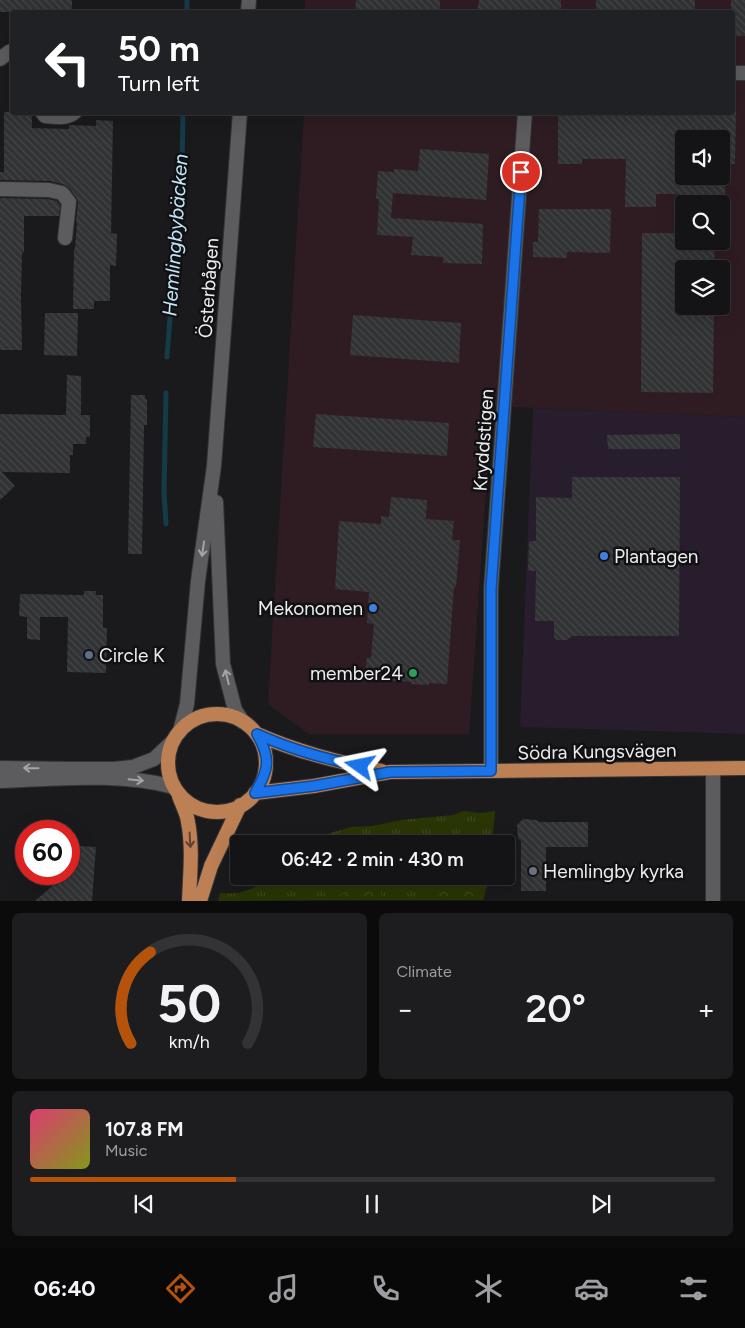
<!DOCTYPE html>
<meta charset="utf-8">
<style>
body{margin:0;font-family:Figtree,sans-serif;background:#1d1d1f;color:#f1f3f6;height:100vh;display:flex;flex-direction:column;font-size:19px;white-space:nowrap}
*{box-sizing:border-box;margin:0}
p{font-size:16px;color:#9d9ea1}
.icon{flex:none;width:28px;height:28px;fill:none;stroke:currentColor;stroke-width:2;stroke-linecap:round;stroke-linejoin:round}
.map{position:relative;height:901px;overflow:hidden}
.details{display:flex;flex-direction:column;gap:12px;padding:12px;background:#0b0b0c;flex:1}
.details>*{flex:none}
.banner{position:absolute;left:10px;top:10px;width:725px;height:105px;border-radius:5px;box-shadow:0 5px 20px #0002,0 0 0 1px #333335;background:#202124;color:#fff;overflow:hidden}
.fabs{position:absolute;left:675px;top:130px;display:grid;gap:10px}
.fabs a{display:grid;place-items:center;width:55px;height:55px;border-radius:5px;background:#141416;box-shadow:0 5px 20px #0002,0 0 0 1px #333335;font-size:25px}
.speed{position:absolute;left:15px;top:820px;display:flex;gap:10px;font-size:25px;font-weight:700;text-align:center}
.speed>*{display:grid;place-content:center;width:65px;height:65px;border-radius:50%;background:#141416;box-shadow:0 5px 20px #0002,0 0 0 1px #333335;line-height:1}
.speed .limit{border:8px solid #d22;background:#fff;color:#111}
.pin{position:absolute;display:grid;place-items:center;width:42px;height:42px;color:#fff;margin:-21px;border:2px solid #fff;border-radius:50%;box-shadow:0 1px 5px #0007}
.me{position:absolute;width:55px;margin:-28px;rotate:282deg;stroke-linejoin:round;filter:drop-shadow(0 0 4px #0008)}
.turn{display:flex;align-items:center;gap:18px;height:105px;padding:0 25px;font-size:22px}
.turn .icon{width:65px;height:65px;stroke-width:2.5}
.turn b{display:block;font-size:35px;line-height:42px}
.big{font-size:38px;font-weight:600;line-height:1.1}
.details .widget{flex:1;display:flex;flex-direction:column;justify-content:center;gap:8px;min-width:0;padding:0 18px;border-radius:8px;background:#1d1d1f}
.details .dial{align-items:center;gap:0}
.dial svg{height:130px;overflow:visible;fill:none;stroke:#333335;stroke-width:7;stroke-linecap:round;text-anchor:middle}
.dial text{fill:#f1f3f6;stroke:none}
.song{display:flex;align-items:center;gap:15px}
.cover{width:60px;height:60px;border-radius:8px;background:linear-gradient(135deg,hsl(340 70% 55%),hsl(70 70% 35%))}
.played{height:5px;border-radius:2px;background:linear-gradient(90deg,#b45309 30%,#333335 30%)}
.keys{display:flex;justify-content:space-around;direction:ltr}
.heat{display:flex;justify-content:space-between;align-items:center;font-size:28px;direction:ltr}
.details .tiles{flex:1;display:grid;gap:12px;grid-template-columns:1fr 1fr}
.widget:last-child{grid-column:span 2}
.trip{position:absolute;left:230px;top:835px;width:285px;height:50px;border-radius:5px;background:#141416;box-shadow:0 5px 20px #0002,0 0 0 1px #333335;font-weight:600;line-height:50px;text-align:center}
.menu{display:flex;height:80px;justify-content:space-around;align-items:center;background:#080809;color:#9d9ea1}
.menu .icon{width:35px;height:35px}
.menu .selected{color:#b45309}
.menu b{font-size:22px;color:#f1f3f6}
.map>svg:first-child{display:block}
</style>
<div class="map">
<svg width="745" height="901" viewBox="0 0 745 901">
<defs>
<pattern id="grass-tufts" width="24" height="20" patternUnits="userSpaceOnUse" patternTransform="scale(1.25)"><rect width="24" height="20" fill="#293505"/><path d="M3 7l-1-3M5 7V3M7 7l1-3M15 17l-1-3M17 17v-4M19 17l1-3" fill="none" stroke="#3e491e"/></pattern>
<pattern id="forest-crowns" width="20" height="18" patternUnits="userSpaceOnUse" patternTransform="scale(1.25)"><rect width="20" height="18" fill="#293505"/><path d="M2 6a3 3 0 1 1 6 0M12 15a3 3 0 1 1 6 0" fill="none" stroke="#3e491e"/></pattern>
<pattern id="building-back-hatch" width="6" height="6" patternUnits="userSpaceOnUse" patternTransform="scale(1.25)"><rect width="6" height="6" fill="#313234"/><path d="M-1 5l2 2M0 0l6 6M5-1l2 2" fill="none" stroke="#454648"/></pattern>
</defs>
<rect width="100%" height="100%" fill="#1a1a1d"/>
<path fill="#271d2c" d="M533,408l212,9v317l-225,-7z"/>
<path fill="#2e1c22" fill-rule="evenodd" d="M305,0h440v417l-253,-11 -23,328h-160l-41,-30 36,-591 428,-1v-100h-427zM684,139h37v37h-37zM684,204h37v37h-37zM684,269h37v37h-37z"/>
<path fill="url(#grass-tufts)" d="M464,811l16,2 15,-2 -3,33h-184l22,-11 21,-6 21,-1 29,-6 52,-5z
M270,876h187l-13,4 -16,20h-46l-2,-13 -35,4 -13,9 -114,1 2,-8c20,2 35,-3 50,-17z"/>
<path fill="url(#forest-crowns)" d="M457,876h33l-7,24h-55l16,-20z
M368,882l12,5 2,13h-50l13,-9z"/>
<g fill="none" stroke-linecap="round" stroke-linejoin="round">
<path stroke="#153b49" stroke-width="5" d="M187,12v-12
M167,357l15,-193 1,-52
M166,393l-2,99 2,32"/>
</g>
<path fill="url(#building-back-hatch)" d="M0,0h72v12h-72z
M356,0h84v12h-85z
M479,0h82v12h-84z
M596,0h99v12h-99z
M731,0h14v36h-13v-24h-1z
M4,112h28v16l37,1v-4l27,1v-6l17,1 -2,112 6,1 -1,32 -6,-1v36h-16v8h-21l1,-60h1l2,-27h-1l2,-19 -2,-6 -7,-9 -4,-3 -14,-4 -51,-1v-8h4z
M563,112h173l-1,52h-14v-25h-37v37h42l-1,18h-69v13h-31l1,-48h-44v5h-24v-47z
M420,149l69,5 -3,46 -93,-7 -2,25 92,6 -1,40 -39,-1v-6l-32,-2 2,-18 -36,-2 2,-36h-3l2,-28 16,1v-3l24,2z
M0,198l48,1 9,2 3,4 -1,11h-35v37l-2,-1 -1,44 1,54h-22z
M539,209h72l-1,44 -43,-1v6l-34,-1v-15h5z
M642,233h42v8h31l-1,28h-30v37h30l-1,87 -72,-1z
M45,313h33l-1,43 -33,-1z
M353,315l108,8 -2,40 -109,-8z
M67,375l14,1v39h9v22h-4v7h-13v11h-3v18l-68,-1 13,14 -15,14v-86l66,1z
M131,395h14v4h2v26h-3l-2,129h-14z
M316,414l133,9 -2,33 -134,-9z
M680,434v15h-72l-1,-14z
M572,477h108l-1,159h-107l-5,4h-10l-3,-3v-16h-19l1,-50h-8l1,-30h7v-44l36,1z
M391,497l36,3 -1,19 28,2 -2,19h8l-4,47h-2l-7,97 -18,-1v2l-18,-1 1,-2 -47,-3 2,-21h4l3,-34 -7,-1 2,-31 -34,-3 4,-68 42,3v-8l8,1z
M84,591h12v4h7v33h4l-1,45 -39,-1 1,-55h-28v23l-13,-1v-22l-8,-1 1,-22 64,1z
M523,819l13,1 3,2h49v25h-42v44h-25v-50l-3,-3 -1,-13z
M79,846l17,1 -4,54h-57l31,-27h3v-3l8,-7z"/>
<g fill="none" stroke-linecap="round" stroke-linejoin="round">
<g stroke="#343435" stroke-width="16">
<path id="minor" d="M0,59l9,-7 3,-1
M732,73h13
M42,112l3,4c10,1 22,3 30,-4
M0,189l49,1 13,3 7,9 -4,36
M713,769v132
M491,771v-182l34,-477"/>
</g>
<g stroke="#343435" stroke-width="16">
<path id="secondary" d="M248,12l1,-12
M216,502l7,162 12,46 8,12
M180,731l7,-27 11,-123 16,-115 26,-354
M0,768l70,1h44l19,-2 21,-8 19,-18
M0,781c57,-2 118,-9 174,6"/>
</g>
<g stroke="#343435" stroke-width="16">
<path id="primary" d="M168 763a49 49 0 1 1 98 0a49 49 0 1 1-98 0Z
M257,734c40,18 82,28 125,37
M255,793l59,-7 76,-14 355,-4
M179,796c3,9 8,17 9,26 5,26 2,53 1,79
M200,901l11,-35 29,-61"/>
</g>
<use href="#minor" stroke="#5c5c5f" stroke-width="14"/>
<use href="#secondary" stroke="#5c5c5f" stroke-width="14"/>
<use href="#primary" stroke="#bd7f54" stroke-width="14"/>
</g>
<defs><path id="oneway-shaft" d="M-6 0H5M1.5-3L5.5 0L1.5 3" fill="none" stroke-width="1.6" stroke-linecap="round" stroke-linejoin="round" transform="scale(1.25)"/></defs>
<g stroke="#a4a4a6">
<use href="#oneway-shaft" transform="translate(203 549) rotate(98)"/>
<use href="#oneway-shaft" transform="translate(227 677) rotate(-104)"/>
<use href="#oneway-shaft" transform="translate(31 768) rotate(-179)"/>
<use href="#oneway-shaft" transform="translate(136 780) rotate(6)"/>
</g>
<use stroke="#5e4231" href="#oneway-shaft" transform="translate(190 840) rotate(87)"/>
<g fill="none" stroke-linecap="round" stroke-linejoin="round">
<g stroke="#114b97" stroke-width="12">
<path id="route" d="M360,766c-35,-7 -70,-17 -103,-32 14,24 12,36 -2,59l59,-7 76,-14 101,-1v-182l30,-417"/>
</g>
<use href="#route" stroke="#1a73e8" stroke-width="9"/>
</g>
<g fill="#3f7fe0" stroke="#111114" stroke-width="2">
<circle cx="604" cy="556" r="5"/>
<circle cx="373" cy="608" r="5"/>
</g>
<circle fill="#5c6f8a" stroke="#111114" stroke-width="2" cx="89" cy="655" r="5"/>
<circle fill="#2e9e5b" stroke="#111114" stroke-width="2" cx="413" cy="673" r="5"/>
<circle fill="#6b7280" stroke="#111114" stroke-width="2" cx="533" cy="871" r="5"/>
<g text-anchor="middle" stroke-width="5" stroke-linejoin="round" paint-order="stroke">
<g font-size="19" fill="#ecedee" stroke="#111114">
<text transform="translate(208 288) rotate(-86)" y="7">Österbågen</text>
<text transform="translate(483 440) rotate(-86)" y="7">Kryddstigen</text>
<text transform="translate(597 751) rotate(-1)" y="7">Södra Kungsvägen</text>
</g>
<g font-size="19" fill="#ecedee" stroke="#111114" text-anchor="start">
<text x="614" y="563">Plantagen</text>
<text x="363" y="615" text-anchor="end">Mekonomen</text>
<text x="99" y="662">Circle K</text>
<text x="403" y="680" text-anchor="end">member24</text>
<text x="543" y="878">Hemlingby kyrka</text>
</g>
<g font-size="20" font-style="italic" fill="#c2e7f8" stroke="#111114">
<text transform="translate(175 235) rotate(-86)" y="7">Hemlingbybäcken</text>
</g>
</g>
</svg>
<div class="fabs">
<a><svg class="icon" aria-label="sound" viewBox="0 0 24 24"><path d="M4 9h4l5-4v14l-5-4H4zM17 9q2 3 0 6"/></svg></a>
<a><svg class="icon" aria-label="search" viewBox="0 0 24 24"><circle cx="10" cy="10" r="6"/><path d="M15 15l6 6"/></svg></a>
<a><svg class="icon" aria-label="layers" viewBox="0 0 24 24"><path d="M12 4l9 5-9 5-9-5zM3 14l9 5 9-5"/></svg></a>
</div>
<div class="speed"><div class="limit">60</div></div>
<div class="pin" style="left:521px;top:172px;background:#d93025"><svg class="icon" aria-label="arrive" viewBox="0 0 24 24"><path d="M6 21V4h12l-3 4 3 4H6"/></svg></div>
<svg class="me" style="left:360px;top:766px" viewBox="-20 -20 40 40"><path d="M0-17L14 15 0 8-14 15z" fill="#1a73e8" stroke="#fff" stroke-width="4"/></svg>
<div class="trip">06:42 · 2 min · 430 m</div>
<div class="banner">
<div class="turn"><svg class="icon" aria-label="left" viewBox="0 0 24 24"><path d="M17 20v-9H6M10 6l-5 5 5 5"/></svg><div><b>50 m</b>Turn left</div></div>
</div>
</div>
<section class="details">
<div class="tiles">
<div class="widget dial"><svg viewBox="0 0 100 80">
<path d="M14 69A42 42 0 1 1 86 69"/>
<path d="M14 69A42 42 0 0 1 26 13" stroke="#b45309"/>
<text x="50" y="56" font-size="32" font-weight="700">50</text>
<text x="50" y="72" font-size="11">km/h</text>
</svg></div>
<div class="widget"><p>Climate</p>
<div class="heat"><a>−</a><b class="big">20°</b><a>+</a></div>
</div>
<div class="widget">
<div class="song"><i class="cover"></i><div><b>107.8 FM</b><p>Music</p></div></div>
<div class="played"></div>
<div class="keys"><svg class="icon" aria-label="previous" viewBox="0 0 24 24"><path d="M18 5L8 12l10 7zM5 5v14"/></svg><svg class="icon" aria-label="pause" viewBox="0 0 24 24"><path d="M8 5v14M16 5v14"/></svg><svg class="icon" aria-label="next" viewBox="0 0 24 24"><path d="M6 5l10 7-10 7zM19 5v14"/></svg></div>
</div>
</div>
</section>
<nav class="menu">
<b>06:40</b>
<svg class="icon selected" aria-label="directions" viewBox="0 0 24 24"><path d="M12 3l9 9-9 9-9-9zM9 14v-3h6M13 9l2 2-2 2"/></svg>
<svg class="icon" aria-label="music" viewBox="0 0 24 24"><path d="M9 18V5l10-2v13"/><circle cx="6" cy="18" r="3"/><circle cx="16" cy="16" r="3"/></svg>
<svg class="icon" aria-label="phone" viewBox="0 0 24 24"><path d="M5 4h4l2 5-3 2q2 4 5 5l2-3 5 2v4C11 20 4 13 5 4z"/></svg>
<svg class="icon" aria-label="climate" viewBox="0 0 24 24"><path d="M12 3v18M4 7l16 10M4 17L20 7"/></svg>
<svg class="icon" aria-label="car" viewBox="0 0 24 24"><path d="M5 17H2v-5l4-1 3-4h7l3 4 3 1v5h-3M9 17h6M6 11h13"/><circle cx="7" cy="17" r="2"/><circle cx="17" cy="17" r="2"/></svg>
<svg class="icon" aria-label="filters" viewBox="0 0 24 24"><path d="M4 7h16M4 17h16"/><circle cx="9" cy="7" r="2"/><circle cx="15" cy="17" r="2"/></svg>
</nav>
